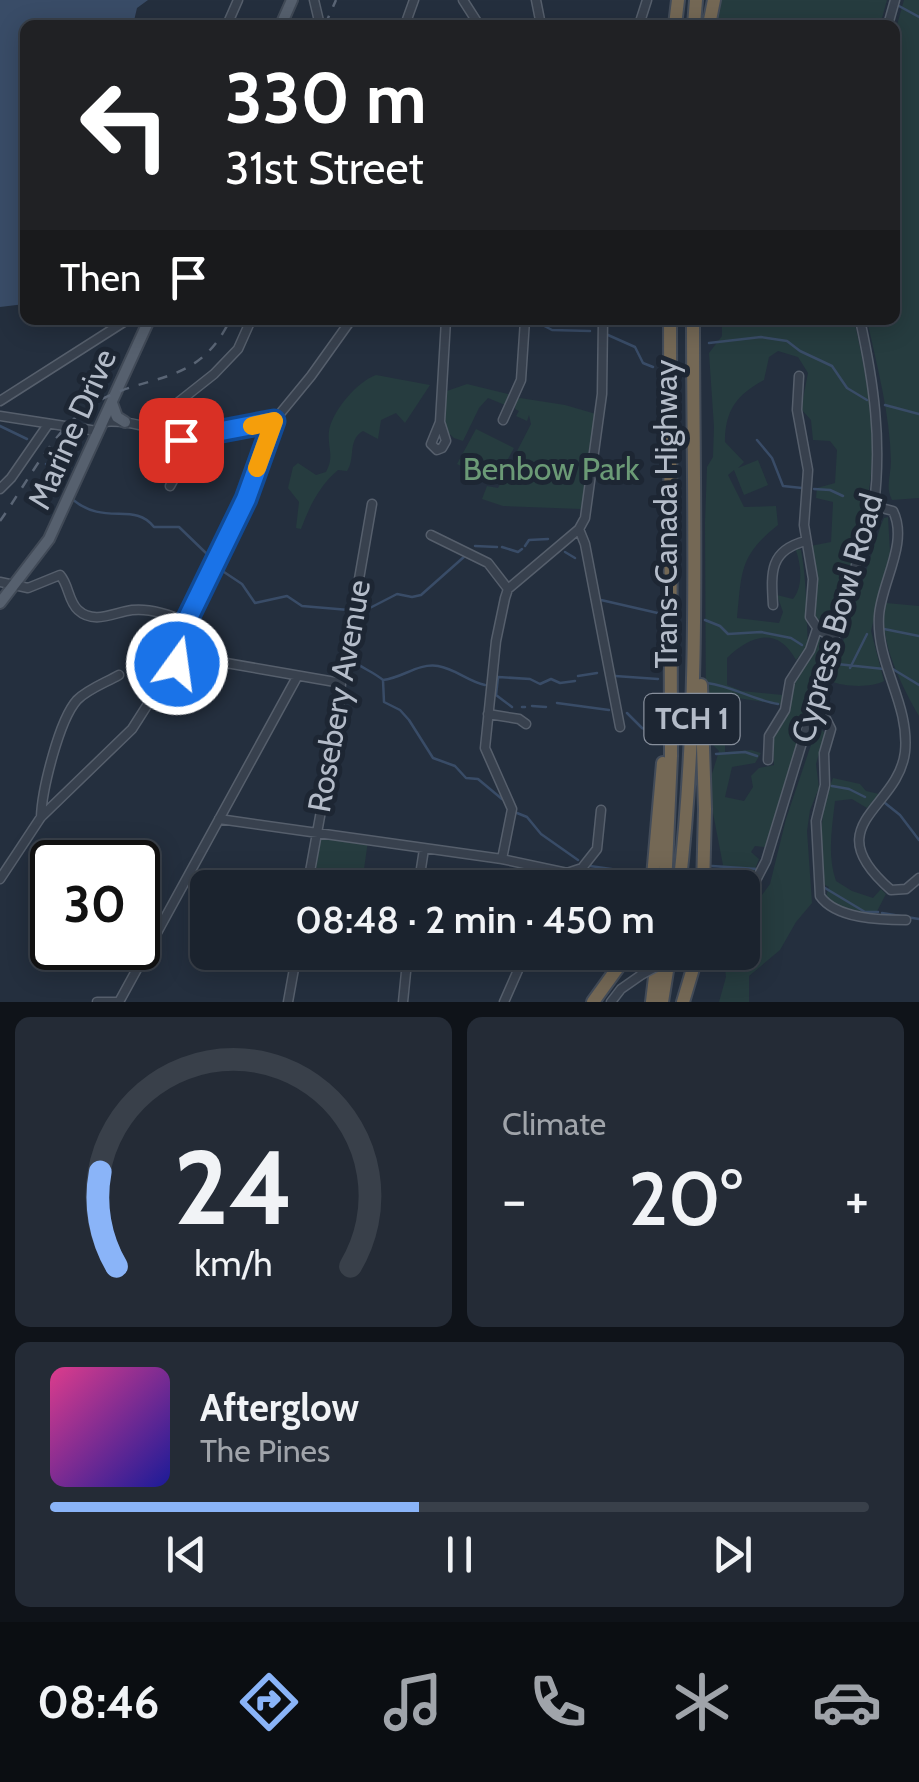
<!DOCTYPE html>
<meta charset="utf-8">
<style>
body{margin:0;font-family:Cabin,sans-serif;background:#242b36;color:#f1f3f6;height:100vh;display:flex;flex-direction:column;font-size:38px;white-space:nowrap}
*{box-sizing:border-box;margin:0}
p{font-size:32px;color:#a0a4aa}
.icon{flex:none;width:55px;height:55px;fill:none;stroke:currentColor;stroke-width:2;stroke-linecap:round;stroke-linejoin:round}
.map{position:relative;height:1002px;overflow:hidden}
.panel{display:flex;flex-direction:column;gap:15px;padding:15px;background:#0f1319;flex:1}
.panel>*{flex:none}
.hud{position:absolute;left:20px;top:20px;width:880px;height:305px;border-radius:15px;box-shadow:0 5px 25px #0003,0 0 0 2px #39404a;background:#202124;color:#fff;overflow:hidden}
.speed{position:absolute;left:30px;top:840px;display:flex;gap:20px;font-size:50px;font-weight:700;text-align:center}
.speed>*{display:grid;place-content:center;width:130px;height:130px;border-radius:50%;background:#1b232e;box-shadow:0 5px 25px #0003,0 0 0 2px #39404a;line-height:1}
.speed .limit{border:5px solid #111;border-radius:15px;background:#fff;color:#111}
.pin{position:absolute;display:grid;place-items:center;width:85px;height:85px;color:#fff;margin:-42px;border-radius:20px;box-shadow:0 5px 15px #0006}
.me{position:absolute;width:110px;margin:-55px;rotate:14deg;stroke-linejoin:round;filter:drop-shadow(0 0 8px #0008)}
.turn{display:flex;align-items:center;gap:35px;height:210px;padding:0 40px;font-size:45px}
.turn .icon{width:130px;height:130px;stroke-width:2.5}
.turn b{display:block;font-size:70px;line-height:85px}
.then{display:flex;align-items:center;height:95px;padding:0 40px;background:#0003;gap:20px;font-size:38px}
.big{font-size:75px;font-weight:600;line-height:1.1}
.panel .tile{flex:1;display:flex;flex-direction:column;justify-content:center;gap:15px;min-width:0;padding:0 35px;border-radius:15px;background:#242b36}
.panel .dial{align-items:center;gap:0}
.dial svg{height:260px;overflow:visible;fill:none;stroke:#39404a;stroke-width:7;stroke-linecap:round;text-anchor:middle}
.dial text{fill:#f1f3f6;stroke:none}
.song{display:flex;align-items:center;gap:30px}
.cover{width:120px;height:120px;border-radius:15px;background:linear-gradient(135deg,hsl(330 70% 55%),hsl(240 70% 35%))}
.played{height:10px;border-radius:5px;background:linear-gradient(90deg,#8ab4f8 45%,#39404a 45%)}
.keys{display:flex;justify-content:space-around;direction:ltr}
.heat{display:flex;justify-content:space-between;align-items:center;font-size:55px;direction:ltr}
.panel .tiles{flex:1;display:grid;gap:15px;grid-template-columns:1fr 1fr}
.tile:last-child{grid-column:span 2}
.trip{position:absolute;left:190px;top:870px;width:570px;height:100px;border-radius:15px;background:#1b232e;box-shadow:0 5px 25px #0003,0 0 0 2px #39404a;font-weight:600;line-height:100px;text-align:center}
.menu{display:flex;height:160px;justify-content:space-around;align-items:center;background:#0b0e12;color:#a0a4aa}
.menu .icon{width:70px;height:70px}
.menu .selected{color:#8ab4f8}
.menu b{font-size:45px;color:#f1f3f6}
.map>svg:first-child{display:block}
</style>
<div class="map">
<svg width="919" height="1002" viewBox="0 0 919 1002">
<rect width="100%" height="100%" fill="#242f3e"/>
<path fill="#263c3f" d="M719,0h168l-7,25h-167z
M904,0h15v498l-27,2c-7,-14 -1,-24 -1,-39 -1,-47 -14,-95 -24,-141h28v-288z
M722,320h59l6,5 30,-5h37c11,50 22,102 17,154 -5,51 -24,103 -38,151l-5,5 -13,-8 2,-37 -7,-39 21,-4 2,-40 -17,-4 1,-10 18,-5 2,-33 -7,-9 -17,-1 -2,-20 -10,-11 7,-36 -10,-16 -20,-6 -9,6 -5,23c-28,15 -39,31 -39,62l19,20 -6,6 20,-8 10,25 -24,10 -10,-25 -6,5 16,32 32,-1 2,19c-39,31 -36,46 -41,93l42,5 4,-11 -6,-17 16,4c11,-14 8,-36 2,-51l6,2c6,32 5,63 7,95l-12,15c-19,-35 -46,-24 -69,-2v27l15,6 41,4v10l-52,-8 -5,5 -1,50 26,-2 10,3 -6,10 -23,4 -7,30 19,4 9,-14 -2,-11 8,-8 15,-3 -2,-28 18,-28 -1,-17 5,-14 19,-25 5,-17 8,13 -61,198 -10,-1 -4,6 8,7 -16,41 -1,-12 -28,-1 -1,-16 10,-6 -11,-57v-34l7,-23 -9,-9 -4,-22 -1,-197 2,-56 6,-10 1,-30 -5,-74 13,-17z
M376,375l54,10 -25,38 -9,-10 -15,7 -3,19 -15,-8c-16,9 -7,27 -16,40l-9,-1c-18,15 -29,37 -37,59l-5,-1 3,-26 -11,-14 5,-21 5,-4 18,12 10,-3c9,-16 1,-25 3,-41 3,-20 29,-50 47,-56z
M467,384l45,11 -7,10 -17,-7 -9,10 -16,33 -9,-3 -10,-9v-37z
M520,398l45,7 31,9 -15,95 -78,-3 -21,-7 5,-13 11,2 33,-64 -2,-9 -2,6 -11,-5 3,-5 -4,-2 1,-9z
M476,429l38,19 -19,35 -38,-19z
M888,517l2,35 -19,79 13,50c-13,7 -40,6 -54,0l51,-156 3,-7z
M886,603l33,3v110c-19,-33 -42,-79 -33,-113z
M821,729l4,4 -9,31 3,24 -9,22 -3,21 5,72 -16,19 -16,28 -31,26v26h-30l7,-25 -3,-24 19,-1 1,-31 27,-37 16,-65 30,-89z
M833,778l27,6 6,7 13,3 -12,14 -15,-9 -17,2c-3,26 -8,55 1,80l16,10 21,7 8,-9 5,5 -11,21 -36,-9 -13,-10 3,-9 -6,-3c-2,-38 -5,-71 10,-106z
M321,835l47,6 -5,35 -47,-6z"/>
<path fill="#394c67" d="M0,0h148l-11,8 -4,17h-108v279l-25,3z"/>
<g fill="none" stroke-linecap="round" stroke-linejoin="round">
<path stroke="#394c67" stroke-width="2.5" d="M899,6l20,11
M533,320l19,10 38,1
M608,335l27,12 8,16 10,4
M709,343l52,-6 26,4 13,10 32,15 15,22 20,12
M885,405l34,9
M0,426l27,13
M757,440l15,18 11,28 19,2
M46,464l16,21
M814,489l16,1 13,6
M72,499c33,28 62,2 82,28h25l28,27
M475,546l22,1
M525,546l4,-6 19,-1
M502,547l16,5 4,-3
M565,552l10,6
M221,570l21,14 13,19 32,-7 15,10 47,4
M601,600l61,14
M364,611l33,-17 15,3 9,-2 44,-39
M705,620l15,6 8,8 33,-2 30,6 11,7
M884,629l35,7
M352,660c11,9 20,11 31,20 20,-2 34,-17 55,-14 18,3 29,15 47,19
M837,664l47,5
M850,668l17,-34
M891,668l28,17
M578,676l19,-3
M615,676l43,3
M383,680l1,22 16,8 9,10 24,38 22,8 11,12 12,1 24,20
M707,683c25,3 46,17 71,21
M557,703l52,7
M532,706l14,1
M512,707l-16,-12 2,-18 32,2 10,5 11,-5 9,4 15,-2
M522,707h3
M627,713l15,15 13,5
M716,754l29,-2 12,4
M832,786l17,3 16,8
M885,803l15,12 19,25
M517,813l10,4 14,17 37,26
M590,866l42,6
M712,866l45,3
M825,888l40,24h13
M882,913l37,6"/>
<g stroke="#565f6c" stroke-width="11">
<path id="minor" d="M314,0l5,21
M463,0l16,25
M536,0l5,25
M227,25l11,-25
M405,25l9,-25
M639,25l8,-25
M888,25l7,-25
M799,376l-2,34 11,60 -4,55 9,54 -3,38 8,12 17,10
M0,401l127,-81
M0,416l97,15
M503,420l18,-40 4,-60
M102,422c27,-3 51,8 78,12 29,4 66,-5 94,-13
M440,422l6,19 -4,7 -5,2 -6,-6 9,-22 6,-102
M147,427l67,-53 24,-25 13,-29
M170,486l5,-9 7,-43
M0,489l11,-11 36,-52
M874,506l19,5c16,32 -12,72 -14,105 -3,48 31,88 26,136 -7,58 -90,72 -14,138l15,-1 13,-11
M579,529l6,15 35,183
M431,535l57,28 20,26
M0,582l28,6 32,-13c9,10 8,26 18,35 16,15 37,2 54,0 18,-2 39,5 55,12
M773,605c-2,-32 -4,-55 33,-64
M177,664l32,-4 132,23
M812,713l14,6 5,10 -7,24 1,32 -9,36 4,75c16,23 61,24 86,24
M488,714l31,5 7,5
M768,760l1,-24 16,-26 5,-29 20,-31 7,-21
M41,817c1,-27 18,-97 36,-117 11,-11 28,-17 42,-25
M219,819l283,40 65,14 15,-5 15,-19 4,-39
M502,859l10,-50 -27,-61 11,-107 9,-43 3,-9 71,-60 6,-11 17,-124 1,-74
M0,879l41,-62 91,-88 37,-58 8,-7 2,-20 8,-22 58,-123 29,-78 37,-45 40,-56
M307,888l32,-176 2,-29 31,-179
M418,888l6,-39
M742,907l24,-46 108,-355c8,-64 0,-123 -14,-186
M97,1002h19
M119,1002l178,-325
M288,1002l9,-50
M403,1002l5,-50
M504,1002l22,-50
M611,1002l10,-13 20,-14"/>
</g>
<g stroke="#414a57" stroke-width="14">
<path id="major" d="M281,25l11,-25
M112,403l5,14 8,5
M0,603l49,-64 100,-219"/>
</g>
<g stroke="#434c59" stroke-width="16">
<path id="highway" d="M675,25l3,-25
M694,25l2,-25
M709,25l5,-25
M701,685l4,124 -2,79
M652,888l11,-125
M665,888l6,-132 -1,-436
M679,888c22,-189 14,-379 14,-568
M593,1002l36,-50
M652,1002l6,-50
M662,1002l8,-50
M683,1002l11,-37 -1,-13"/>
</g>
<use href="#minor" stroke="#38414e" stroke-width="8"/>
<use href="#major" stroke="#56606e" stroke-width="10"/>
<use href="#highway" stroke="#746855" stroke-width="12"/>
<path stroke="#5a6575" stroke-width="2.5" stroke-dasharray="10 10" stroke-linecap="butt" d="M325,25l11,-25
M0,521c25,-35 54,-92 90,-115 54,-35 106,-16 140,-86"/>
<g stroke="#565f6c" stroke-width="11" stroke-linecap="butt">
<path id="minor-bridge" d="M641,975l43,-23"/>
</g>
<use href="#minor-bridge" stroke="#38414e" stroke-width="8"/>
</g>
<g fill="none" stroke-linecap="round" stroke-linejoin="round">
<g stroke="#114b97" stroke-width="25">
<path id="route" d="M177,664l2,-20 7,-22 60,-123 28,-78 -63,12 -29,1 -1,6"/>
</g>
<use href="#route" stroke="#1a73e8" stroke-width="18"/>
<path stroke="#f59e0b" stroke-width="18" d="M252,426l22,-5 -17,47"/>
</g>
<g text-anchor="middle" stroke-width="10" stroke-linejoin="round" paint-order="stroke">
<rect fill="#1d2633" stroke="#878f9c" stroke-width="2.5" x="644.5" y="694" width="95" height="50" rx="8"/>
<g font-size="30" font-weight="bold" fill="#b4bcc9">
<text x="692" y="729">TCH 1</text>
</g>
<g font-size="32" fill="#b4bcc9" stroke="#1d2633">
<text transform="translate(72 429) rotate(-66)" y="11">Marine Drive</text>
<text transform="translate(666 514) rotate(-90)" y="11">Trans-Canada Highway</text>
<text transform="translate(837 618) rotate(-74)" y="11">Cypress Bowl Road</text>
<text transform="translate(339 696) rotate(-80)" y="11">Rosebery Avenue</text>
</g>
<g font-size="32" fill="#6b9a76" stroke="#1d2633">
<text x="551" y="480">Benbow Park</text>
</g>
</g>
</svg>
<div class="speed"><div class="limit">30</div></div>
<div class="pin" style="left:181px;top:440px;background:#d93025"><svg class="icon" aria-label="arrive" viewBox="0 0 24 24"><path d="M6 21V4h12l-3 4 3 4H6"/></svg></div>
<svg class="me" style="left:177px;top:664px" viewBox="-20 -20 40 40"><circle r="17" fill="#1a73e8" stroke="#fff" stroke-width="3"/><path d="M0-11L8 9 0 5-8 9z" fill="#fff"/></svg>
<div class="trip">08:48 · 2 min · 450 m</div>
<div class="hud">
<div class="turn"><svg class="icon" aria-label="left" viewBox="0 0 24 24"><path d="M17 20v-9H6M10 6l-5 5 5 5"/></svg><div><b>330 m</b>31st Street</div></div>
<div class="then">Then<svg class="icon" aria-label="arrive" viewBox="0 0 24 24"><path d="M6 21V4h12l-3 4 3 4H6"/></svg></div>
</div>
</div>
<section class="panel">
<div class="tiles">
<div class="tile dial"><svg viewBox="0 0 100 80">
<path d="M14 69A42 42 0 1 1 86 69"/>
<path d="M14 69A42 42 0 0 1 9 40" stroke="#8ab4f8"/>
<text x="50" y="56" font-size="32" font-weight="700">24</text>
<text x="50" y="72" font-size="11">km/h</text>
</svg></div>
<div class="tile"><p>Climate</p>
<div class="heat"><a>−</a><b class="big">20°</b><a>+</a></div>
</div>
<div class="tile">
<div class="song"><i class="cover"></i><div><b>Afterglow</b><p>The Pines</p></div></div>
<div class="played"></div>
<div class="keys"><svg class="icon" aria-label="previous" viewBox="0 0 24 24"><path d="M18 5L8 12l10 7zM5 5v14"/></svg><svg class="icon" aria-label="pause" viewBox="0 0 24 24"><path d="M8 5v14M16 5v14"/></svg><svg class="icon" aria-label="next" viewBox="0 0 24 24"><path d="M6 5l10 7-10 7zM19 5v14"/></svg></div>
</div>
</div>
</section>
<nav class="menu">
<b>08:46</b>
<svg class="icon selected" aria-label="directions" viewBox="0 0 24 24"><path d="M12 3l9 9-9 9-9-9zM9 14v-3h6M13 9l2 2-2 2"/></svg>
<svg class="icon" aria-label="music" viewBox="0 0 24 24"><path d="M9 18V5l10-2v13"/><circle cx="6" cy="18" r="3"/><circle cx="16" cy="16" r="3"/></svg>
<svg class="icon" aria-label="phone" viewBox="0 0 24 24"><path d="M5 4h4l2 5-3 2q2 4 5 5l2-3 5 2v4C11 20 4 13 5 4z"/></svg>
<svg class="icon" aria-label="climate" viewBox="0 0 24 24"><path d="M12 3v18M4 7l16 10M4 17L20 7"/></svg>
<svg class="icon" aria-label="car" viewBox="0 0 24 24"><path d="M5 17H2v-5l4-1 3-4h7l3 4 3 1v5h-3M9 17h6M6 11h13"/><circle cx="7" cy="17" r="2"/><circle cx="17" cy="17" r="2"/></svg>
</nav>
